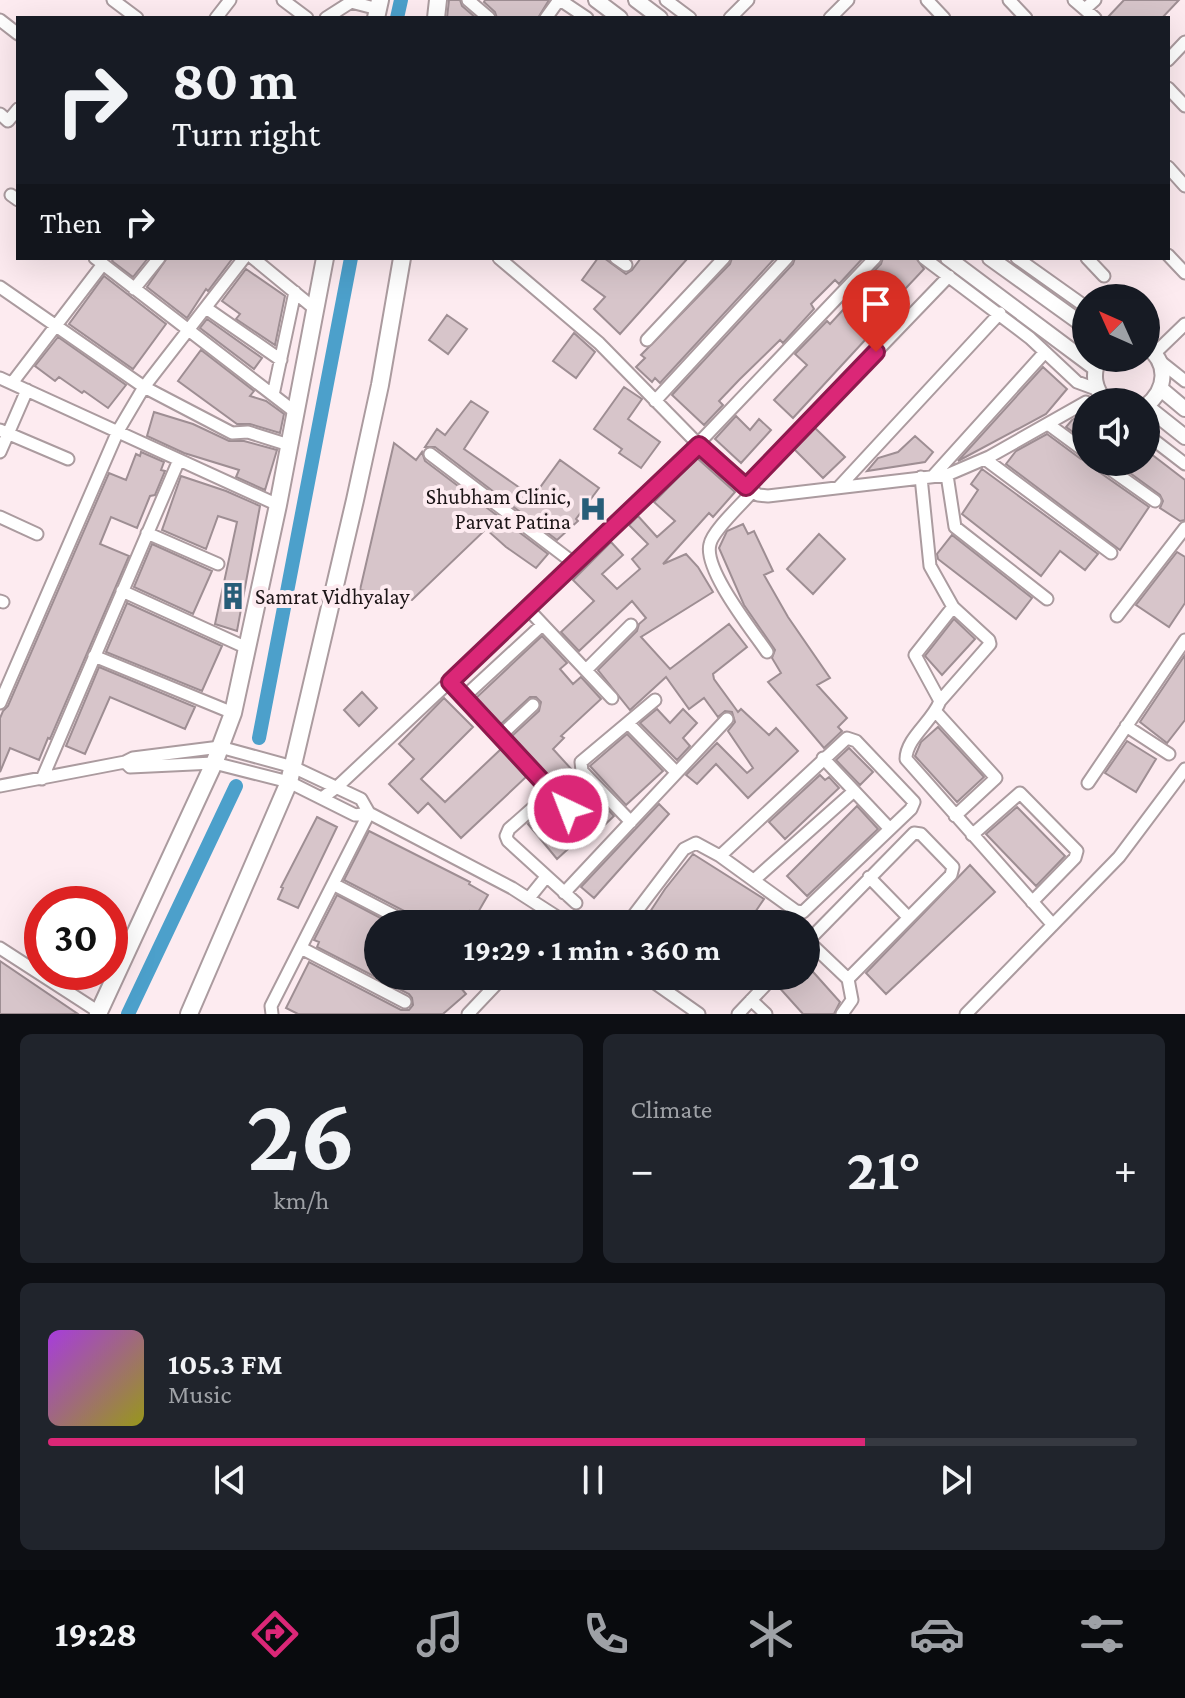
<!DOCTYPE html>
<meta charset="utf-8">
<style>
body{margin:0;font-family:"Crimson Pro",serif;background:#20242c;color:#f1f3f6;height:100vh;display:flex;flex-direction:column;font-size:30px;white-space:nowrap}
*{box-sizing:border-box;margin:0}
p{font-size:26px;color:#9ea1a6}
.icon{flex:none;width:44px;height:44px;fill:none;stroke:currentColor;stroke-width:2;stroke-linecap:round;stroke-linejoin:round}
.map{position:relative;height:1014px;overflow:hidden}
.panel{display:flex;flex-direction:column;gap:20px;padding:20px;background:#0d0f14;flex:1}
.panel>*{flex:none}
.top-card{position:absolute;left:16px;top:16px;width:1154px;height:244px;border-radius:0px;box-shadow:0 8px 32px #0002;background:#171b24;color:#f1f3f6;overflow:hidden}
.needle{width:52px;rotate:315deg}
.tools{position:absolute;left:1072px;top:284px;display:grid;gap:16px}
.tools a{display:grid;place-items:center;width:88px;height:88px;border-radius:50%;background:#171b24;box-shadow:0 8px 32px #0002;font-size:40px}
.speed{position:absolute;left:24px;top:886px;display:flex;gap:16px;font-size:40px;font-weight:700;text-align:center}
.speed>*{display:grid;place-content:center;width:104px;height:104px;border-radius:50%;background:#171b24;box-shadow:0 8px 32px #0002;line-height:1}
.speed .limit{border:12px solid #d22;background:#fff;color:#111}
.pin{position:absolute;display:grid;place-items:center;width:68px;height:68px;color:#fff;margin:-82px -34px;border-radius:50% 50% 50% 0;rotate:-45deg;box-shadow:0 0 8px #0007}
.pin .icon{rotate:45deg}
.me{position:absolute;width:88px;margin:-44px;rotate:317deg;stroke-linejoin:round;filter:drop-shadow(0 0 6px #0008)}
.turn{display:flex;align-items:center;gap:28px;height:168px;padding:0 24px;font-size:36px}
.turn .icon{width:104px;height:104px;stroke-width:2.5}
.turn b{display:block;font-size:56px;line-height:68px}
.then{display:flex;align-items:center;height:76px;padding:0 24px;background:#0003;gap:16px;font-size:30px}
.big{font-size:60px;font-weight:700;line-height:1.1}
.panel .card{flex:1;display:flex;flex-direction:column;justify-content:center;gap:12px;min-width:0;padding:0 28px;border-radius:12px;background:#20242c}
.panel .dial{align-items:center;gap:0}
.dial b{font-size:104px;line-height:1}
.song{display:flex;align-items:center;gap:24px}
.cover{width:96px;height:96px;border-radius:12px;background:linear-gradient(135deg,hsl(280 70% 55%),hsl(60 70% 35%))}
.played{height:8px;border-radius:4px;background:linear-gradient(90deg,#db2777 75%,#363941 75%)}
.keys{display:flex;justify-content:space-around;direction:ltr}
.heat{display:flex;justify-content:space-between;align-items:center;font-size:44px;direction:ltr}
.panel .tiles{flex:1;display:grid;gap:20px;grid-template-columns:1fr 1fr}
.card:last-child{grid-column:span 2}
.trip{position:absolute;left:364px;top:910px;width:456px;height:80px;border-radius:40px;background:#171b24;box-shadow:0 8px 32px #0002;font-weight:700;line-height:80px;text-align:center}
.tab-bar{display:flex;height:128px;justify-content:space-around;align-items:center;background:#090b0e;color:#9ea1a6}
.tab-bar .icon{width:56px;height:56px}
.tab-bar .on{color:#db2777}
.tab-bar b{font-size:36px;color:#f1f3f6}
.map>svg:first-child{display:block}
</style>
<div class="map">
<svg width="1185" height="1014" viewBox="0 0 1185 1014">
<rect width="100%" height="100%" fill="#fdebf0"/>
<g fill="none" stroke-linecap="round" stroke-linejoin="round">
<path stroke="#4ca0cb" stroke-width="14" d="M397,18l4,-18
M259,738l92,-480
M128,1014l108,-228"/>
</g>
<path fill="#d7c5ca" stroke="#9e8e93" stroke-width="2" d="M449,0h11l2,6 14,12h-29z
M485,0h64l-11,18h-41l-2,-6 -11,-10z
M1124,0h55l-17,18h-55z
M114,258h34l-15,19 -21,-16z
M167,258h64l1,1 -24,32 -2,-2 -19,29 -40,-31z
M598,258h6l22,16 6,-4 9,-12h47l-68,76 -26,-25 11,-12 -23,-17z
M732,258h43l-115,125 -5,-5 -3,4 -16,-15 9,-9 -4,-3 89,-91z
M795,258h68l-24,26 -4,-4 -24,24 3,5 -31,34 -3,-3 -41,40 -20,21 4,4 -19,20 -32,-30 121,-131z
M883,258h33l8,11 -50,53 4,4 -85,92 -19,-18 33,-35 -12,-11 32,-33 3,3 24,-26 -3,-3 30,-31z
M246,269l39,27 -10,49 -39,-26 4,-5 -18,-13z
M104,276l62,48 -33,45 -64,-45z
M447,315l20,14 -19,25 -19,-14z
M207,319l55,39 -8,11 -54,-41z
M574,333l21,19 -19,26 -23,-17z
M58,337l68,48 -18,23 -24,-17 -2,2 -23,-16 -4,4 -20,-15z
M201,350l53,41 -4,5 16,5 18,13 -4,19 -30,-9h-13l-59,-43z
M1043,367l24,22 -21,25 -88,47z
M624,387l18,12 -14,20 32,23 -19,26 -22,-15 3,-4 -28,-20z
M471,401l17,11 -24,37 69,48 27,-37 39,28 -23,31 2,2 -21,19 -122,-93h-10l12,-18 8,6z
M154,412l39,12 36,17h15l33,9 -12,40 -29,-13 3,-7 -55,-17 -37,-17z
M1086,412v29l-20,-14 6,-7z
M736,416l14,14 9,-11 12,11 -30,33 -26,-24z
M815,428l30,29 -22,21 -29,-29z
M1047,434l34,25 11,3 3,7 54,38 -29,43 -114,-86 10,-13z
M915,436l18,16 -8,10 -58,9 11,-13 20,-6z
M394,443l22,17 6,-8 3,9 123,93 -12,14 -30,-21 -20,-18 -74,71 -52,-10z
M1146,450l39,30v40l-5,1 -20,-13 3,-7 -3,-6 -45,-33h31z
M141,452l23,10 -3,8 4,1 -10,24 -5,1 -13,32 -26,-11 -11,27 29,12 -79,183 -2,-1 -9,22 -29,-12 -10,24v-54l3,-7 5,-5 101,-233 17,7 10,-26 4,2z
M697,458l38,34 -22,25 -4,-4 -46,51 23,-10 12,13 15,25 -72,45 29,32 59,-45 18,23 -34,27 1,5 24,33 3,-3 28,26 7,-7 22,23 -50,47 -32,-34 -19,20 -11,-9 31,-32 30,30 6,-5 -25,-37 7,-9 -3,-10 -7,-1 -7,6 -14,-19 -15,11 -23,-32 -36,33 -32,-40 39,-39 2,-7 7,-6 -14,-17 -53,50 -18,-19 33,-31 -21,-21 38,-38 12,13 -21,19 15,15 23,-20 -8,-10 16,-15 -19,-19 9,-9 19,21 18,-16 -21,-19z
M982,469l116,85 -13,16 -25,-19 -19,25 -79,-62 16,-24 -7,-6z
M181,476l45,15 34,15 -23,125 -22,-7 22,-102 -19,-6 -12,33 -44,-19z
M743,524l5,10 6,-3 19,40 -9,4 24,42 42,61 -13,7 30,33 -9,9 4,4 -18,17 -56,-66 13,-9 -9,-15 3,-8 -31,-45 -25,-57 8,-17z
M819,534l26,25 -32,35 -26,-25z
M952,535l80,63 -16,21 -78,-60 -1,-5z
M152,544l60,27 -19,43 -59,-27z
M1177,552l8,5v46l-16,24 -33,-22z
M127,603l95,43 -20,45 -96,-39z
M954,619l21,20 -33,36 -17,-19z
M542,636l25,27 -7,6 13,15 8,-7 20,22 -40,37 3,2 -11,11 61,67 -20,19 -5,-5 -32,29 -29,-35 23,-21 15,14 8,-2 2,-9 -64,-70 27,-25 2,-9 -5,-5h-6l-29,27 -25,-26z
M1185,655v65l-18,23 -27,-21z
M99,667l96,40 -10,22 -75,-32 -25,57 -19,-8z
M362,692l15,16 -18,18 -15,-16z
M444,698l29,29 -52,52 24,23 56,-53 25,28 -65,61 -33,-35 -10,10 -29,-29 25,-25 -15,-15z
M657,709l13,14 13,-14 14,14 -14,15 7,8 -13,14 -37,-37z
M938,727l46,50 -27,25 -42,-46 6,-14z
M627,734l36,37 -37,34 -36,-39z
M1127,741l29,18 -20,33 -31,-19z
M849,748l24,24 -13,13 -24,-25z
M820,775l5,5 4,-3 10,11 -54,51 -16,-17z
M659,804l10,10 -75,84 -13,-11z
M857,806l21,23 -71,67 -20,-20z
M1017,807l48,49 -29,30 -50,-52z
M317,817l20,10 -39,81 -20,-9 5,-11 -2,-1z
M369,831l101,51 -1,2 19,11 -11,19 -7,-3 -6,13h-46l-4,-8 -70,-36z
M693,854l71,45 -17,25h-105l23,-35z
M970,865l25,27 -109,102 -20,-21z
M337,895l55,29h-14v52h73l15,18 -23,20h-145l-12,-6 23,-46 92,48h8l4,-5 -1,-7 -3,-4 -92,-47 2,-5 -5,-2z
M0,961l78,53h-78z
M806,964l34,38 -6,12h-31l-26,-29 5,-9h24z"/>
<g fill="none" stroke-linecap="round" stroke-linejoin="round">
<g stroke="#ab9b9f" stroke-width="15">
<path id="minor" d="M113,0l24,18
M283,0l24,18
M468,0l21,18
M560,0l27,18
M666,0l24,18
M927,0l17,18
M1009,0l17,18
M1074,0l21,18
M1085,9l10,-9
M216,18l14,-18
M326,18l25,-16 27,7
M546,18l13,-18
M730,18l18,-18
M830,18l18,-18
M0,20l18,14
M1168,60l17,-18
M1168,88l17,18
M0,114l8,7 10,-12
M1168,167l17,19
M11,195l7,5
M1168,255l17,18
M95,258l200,154
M253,258l62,51
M499,258l100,85 100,102 59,50 10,1 179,-21 42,-18 97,-55
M616,258l10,7
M924,258l106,80 47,44 19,7
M1017,258l69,49
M1087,258l17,18
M0,287l144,100 88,46 16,-1 41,13
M134,289l25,-31
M206,308l75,52
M647,340l77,-82
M1155,353l30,-29
M1161,362l24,19
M0,378l278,127
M12,383l91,-119
M273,395l22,-103
M655,401l132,-143
M1048,424l38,28
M0,430l68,29
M1146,434l39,30
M0,452l27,-62
M430,454l145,110
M985,459l126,94
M1100,462l55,39
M934,475l111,-123
M947,475l8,52 92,72
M921,477l9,89 23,41 -38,48 25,46c-7,20 -34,37 -34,58l147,166
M746,487l203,-211
M838,488l162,-175
M753,491c-11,13 -40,39 -43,53 -7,25 42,86 57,108
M0,517l37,17
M147,533l71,31
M122,591l125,57
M0,601l3,1
M528,609l84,89
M1117,616l68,-88
M94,656l139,57
M586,670l45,-45
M450,682l118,127
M464,697l78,-72
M940,701l50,-57 -1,-4 -36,-33
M0,703l118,-272 26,-44 100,-129
M936,712l60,66 -41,38
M628,723l48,49
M1126,726l43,28
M500,736l33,-31
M823,758l67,71
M42,779l137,-319
M1088,783l97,-143
M0,786l125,-24
M551,792l-42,37 -3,7 2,5 68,62
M322,798l15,-11 317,-297 221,-232
M369,813l-8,-14 -68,-32 -73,-20 -87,11 -8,4 5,5 84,-4 75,19 66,33 14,-2 143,75 56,36
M631,822l-49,-51 -1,-9 74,-62
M972,835l48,-42 57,58 -2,7 -43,44
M869,877l39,40
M754,880l100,-89
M333,884l77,40
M564,893l163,-174
M529,898l17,-21
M627,924l57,-75 12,-6 24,13 76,55 7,1 108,-103 3,-7 -58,-61 -9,-3 -127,118
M806,943l2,-2 40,38 103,-104 2,-8 -32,-33 -7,-1 -106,108
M0,948l99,64
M301,948l104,54
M645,976l54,38
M751,1000l15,14
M272,1014l-1,-8 98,-193
M468,1014l36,-38
M738,1014l36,-38
M842,1014l10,-14 -4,-21
M966,1014l153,-157 66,-88"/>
</g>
<g stroke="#ab9b9f" stroke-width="18">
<path id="tertiary" d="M596,0l24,18
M636,0l24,18
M948,258l147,110
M990,258l96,69
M1146,346c23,17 21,43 0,60l39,31
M1099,358c-7,17 -5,30 7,44
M1161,389l24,20"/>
</g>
<g stroke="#ab9b9f" stroke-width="20">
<path id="secondary" d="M376,18l4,-18
M436,18l2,-18
M98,1014l117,-253 18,-48 45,-208 47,-247
M189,1014l100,-232 66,-282 25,-115 22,-127"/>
</g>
<use href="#minor" stroke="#fff" stroke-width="11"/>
<use href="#tertiary" stroke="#fff" stroke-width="14"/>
<use href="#secondary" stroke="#fff" stroke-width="16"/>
</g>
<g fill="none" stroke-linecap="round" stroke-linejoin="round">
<g stroke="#8e194d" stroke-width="20">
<path id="route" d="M568,809l-118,-127 249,-237 47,42 130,-135"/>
</g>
<use href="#route" stroke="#db2777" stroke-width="14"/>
</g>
<defs>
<g id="hospital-bare" transform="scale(2.16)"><path d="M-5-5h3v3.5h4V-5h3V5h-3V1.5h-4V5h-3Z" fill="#275d78" stroke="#fdebf0" stroke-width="2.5" paint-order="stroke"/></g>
<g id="building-bare" transform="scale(2.16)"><path d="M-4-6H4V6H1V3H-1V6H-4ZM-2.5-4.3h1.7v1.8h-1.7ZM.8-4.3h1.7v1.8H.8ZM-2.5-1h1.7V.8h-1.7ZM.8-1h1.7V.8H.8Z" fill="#275d78" stroke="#fdebf0" stroke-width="2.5" paint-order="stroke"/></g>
</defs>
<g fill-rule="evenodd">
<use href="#hospital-bare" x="593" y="509"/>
<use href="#building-bare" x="233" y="596"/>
</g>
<g text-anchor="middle" stroke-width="8" stroke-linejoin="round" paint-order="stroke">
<g font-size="22" fill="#1c1517" stroke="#fdebf0" text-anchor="end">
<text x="571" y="504">Shubham Clinic,<tspan x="571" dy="25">Parvat Patina</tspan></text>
<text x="255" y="604" text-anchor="start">Samrat Vidhyalay</text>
</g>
</g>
</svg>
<div class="tools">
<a><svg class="needle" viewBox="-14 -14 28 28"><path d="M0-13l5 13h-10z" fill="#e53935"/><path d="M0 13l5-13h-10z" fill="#9ea1a6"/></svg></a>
<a><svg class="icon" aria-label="sound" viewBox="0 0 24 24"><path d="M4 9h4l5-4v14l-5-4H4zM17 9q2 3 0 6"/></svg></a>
</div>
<div class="speed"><div class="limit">30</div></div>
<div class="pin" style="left:876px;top:352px;background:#d93025"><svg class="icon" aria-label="arrive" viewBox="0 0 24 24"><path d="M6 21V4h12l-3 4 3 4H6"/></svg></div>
<svg class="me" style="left:568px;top:809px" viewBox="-20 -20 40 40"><circle r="17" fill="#db2777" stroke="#fff" stroke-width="3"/><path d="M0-11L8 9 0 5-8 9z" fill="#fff"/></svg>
<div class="trip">19:29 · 1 min · 360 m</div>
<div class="top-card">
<div class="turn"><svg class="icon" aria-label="right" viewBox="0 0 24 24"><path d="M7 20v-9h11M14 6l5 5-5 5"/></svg><div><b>80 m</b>Turn right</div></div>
<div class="then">Then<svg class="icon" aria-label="right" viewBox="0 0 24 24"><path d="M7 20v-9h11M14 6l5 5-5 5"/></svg></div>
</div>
</div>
<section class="panel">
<div class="tiles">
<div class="card dial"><b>26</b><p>km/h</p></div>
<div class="card"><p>Climate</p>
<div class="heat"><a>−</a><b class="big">21°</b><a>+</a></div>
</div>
<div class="card">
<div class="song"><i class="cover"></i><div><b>105.3 FM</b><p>Music</p></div></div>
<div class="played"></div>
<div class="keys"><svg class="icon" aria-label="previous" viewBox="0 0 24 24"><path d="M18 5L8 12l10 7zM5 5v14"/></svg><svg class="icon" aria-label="pause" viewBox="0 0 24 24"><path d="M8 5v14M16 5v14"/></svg><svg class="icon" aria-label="next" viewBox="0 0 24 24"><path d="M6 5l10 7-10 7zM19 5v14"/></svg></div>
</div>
</div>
</section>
<nav class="tab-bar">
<b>19:28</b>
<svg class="icon on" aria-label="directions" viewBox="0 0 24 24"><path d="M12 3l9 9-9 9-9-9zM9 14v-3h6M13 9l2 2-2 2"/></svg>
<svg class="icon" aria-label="music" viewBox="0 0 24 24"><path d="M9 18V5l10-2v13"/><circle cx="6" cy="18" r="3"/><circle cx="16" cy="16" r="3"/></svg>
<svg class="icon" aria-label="phone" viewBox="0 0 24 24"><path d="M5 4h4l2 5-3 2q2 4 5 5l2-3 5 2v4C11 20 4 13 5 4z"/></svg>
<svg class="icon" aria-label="climate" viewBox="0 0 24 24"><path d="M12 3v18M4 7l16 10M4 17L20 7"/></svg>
<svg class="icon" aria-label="car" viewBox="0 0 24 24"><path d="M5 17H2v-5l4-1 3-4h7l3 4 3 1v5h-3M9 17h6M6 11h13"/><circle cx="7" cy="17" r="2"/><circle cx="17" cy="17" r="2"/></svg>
<svg class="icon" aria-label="filters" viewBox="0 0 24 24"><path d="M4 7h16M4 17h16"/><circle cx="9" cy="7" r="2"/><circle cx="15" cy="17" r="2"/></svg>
</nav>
